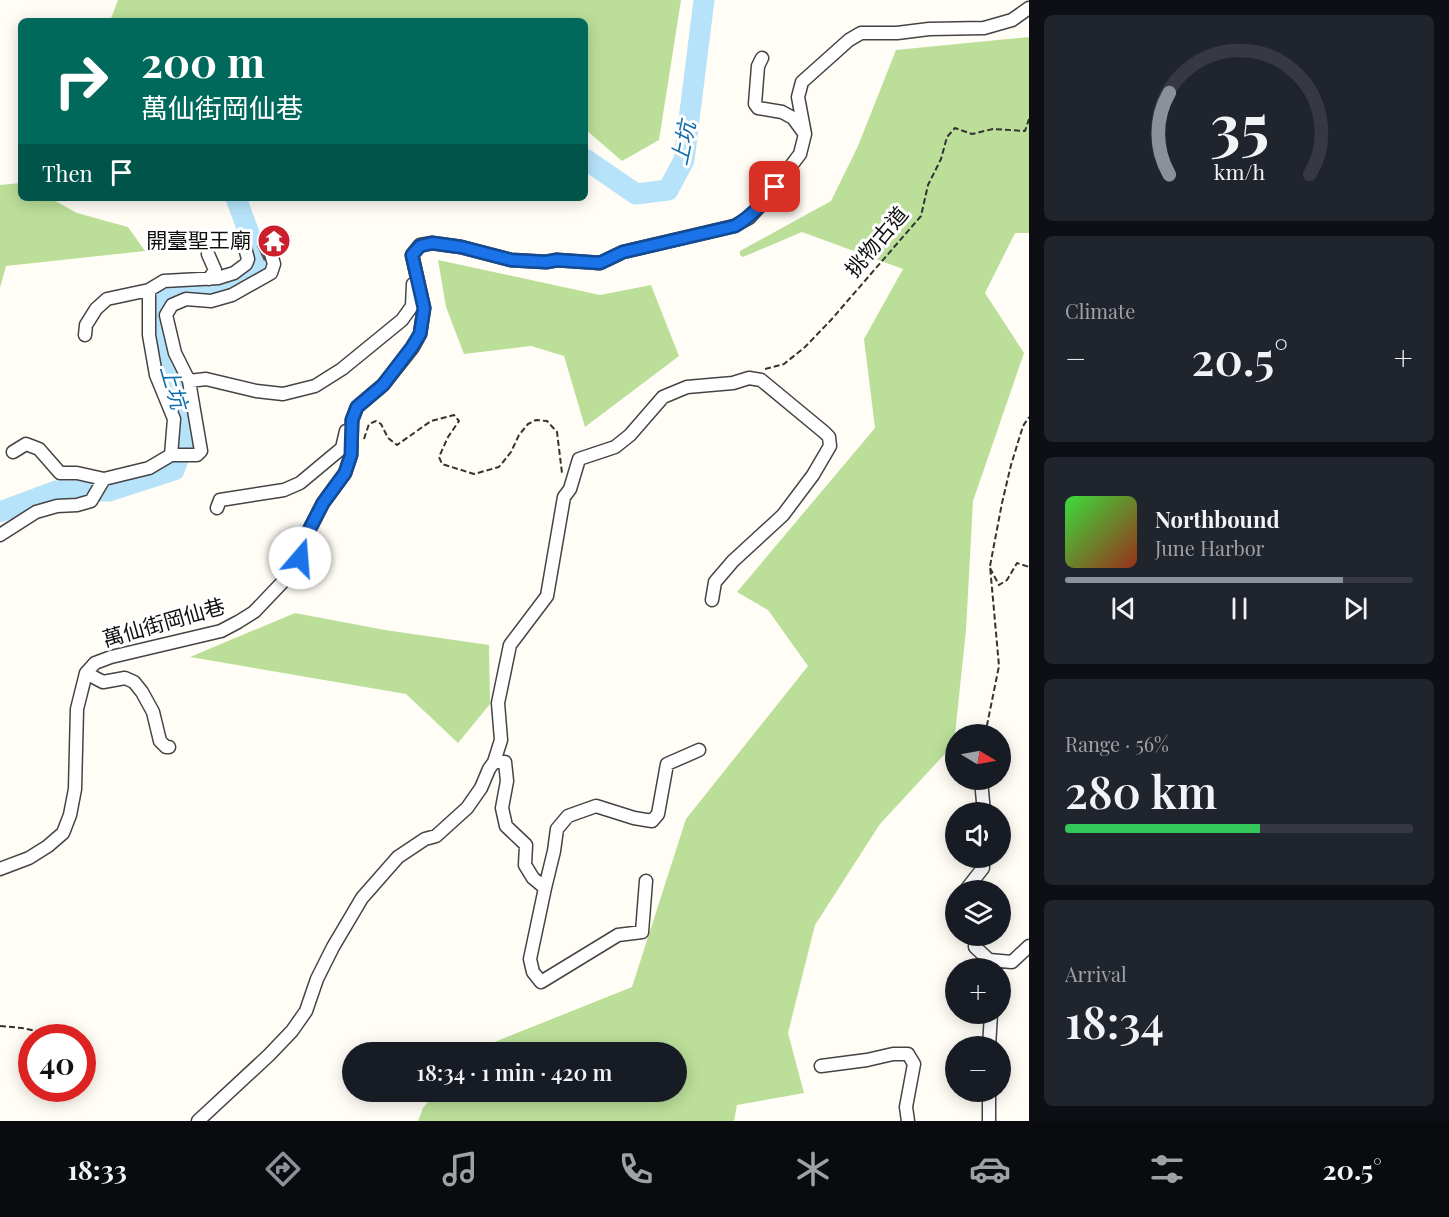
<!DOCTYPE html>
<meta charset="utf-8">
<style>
body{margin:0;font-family:"Playfair Display","Noto Sans TC",serif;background:#20242c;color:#f1f3f6;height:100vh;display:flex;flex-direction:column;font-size:22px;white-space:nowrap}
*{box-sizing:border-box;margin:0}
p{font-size:20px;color:#9ea1a6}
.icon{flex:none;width:33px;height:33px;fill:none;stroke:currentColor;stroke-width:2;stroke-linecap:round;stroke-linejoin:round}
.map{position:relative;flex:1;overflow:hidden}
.drawer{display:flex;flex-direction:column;gap:15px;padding:15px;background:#0d0f14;width:420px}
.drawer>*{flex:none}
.banner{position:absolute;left:18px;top:18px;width:570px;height:183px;border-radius:9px;box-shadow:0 3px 15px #0003;background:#00695c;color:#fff;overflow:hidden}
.needle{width:39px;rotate:100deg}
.tools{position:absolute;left:945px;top:724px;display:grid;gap:12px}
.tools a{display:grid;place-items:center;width:66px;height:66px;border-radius:50%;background:#171b24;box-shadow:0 3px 15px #0003;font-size:30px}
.speed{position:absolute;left:18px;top:1024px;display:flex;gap:12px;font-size:30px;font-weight:700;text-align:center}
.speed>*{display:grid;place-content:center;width:78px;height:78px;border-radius:50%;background:#171b24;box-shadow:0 3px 15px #0003;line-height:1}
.speed .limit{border:9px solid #d22;background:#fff;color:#111}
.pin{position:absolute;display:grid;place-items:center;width:51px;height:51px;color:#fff;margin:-26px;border-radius:12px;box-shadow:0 3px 9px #0006}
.me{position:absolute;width:66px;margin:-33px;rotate:18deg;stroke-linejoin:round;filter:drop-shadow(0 0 4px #0008)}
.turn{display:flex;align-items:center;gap:21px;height:126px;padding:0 24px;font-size:27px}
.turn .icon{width:78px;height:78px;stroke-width:2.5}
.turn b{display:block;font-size:42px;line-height:51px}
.then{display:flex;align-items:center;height:57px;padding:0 24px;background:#0003;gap:12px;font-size:22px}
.big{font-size:45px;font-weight:600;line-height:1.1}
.drawer .card{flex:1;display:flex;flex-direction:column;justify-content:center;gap:9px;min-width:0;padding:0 21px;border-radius:9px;background:#20242c}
.drawer .dial{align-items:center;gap:0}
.dial svg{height:156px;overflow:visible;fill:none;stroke:#363941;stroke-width:7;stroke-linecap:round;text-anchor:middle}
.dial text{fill:#f1f3f6;stroke:none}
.song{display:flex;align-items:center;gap:18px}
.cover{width:72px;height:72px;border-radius:9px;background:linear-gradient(135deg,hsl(120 70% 55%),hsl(10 70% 35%))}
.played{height:6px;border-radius:3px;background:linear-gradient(90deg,#8c9099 80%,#363941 80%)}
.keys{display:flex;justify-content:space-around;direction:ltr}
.heat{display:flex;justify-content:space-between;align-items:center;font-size:33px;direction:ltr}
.charge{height:9px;border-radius:4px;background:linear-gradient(90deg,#34c759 56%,#363941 0)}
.trip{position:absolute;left:342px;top:1042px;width:345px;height:60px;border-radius:30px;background:#171b24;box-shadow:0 3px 15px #0003;font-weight:600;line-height:60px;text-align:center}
.tab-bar{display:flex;height:96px;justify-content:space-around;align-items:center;background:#090b0e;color:#9ea1a6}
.tab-bar .icon{width:42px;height:42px}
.tab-bar .active{color:#8c9099}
.tab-bar b{font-size:27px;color:#f1f3f6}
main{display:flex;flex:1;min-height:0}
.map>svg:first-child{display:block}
</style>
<main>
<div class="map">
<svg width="1029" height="1121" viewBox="0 0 1029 1121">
<rect width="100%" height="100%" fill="#fffdf5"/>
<path fill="#bbdf99" d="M118,0h563l-22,140 -37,21 -37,-32v-108h-475z
M1029,37v196h-14l-30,60 39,60 -51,148 -7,129 -12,114 -74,80 -65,101 -27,108 16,60 -67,12 -3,16h-316l5,-13 13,-16h240v-39h-209l165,-66 54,-168 122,-153 -40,-56 -31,-18 138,-164 -11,-89 39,-70 -101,-37 -59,25 -3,-2v-4l91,-50 27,-55 38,-96z
M21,183v15h29l27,15 51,14 17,24 -139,15 -6,22v-103z
M438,260l162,35 51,-10 28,71 -94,71 -21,-71 -33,-10 -67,8 -18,-47z
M295,613l90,17 104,15 1,59 -32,39 -52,-49 -216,-37z"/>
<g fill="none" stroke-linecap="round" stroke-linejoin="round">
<path stroke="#b6e3fa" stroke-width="21" d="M585,159l51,35 32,-4 16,-30 20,-160
M0,512l56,-21h53l65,-21 14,-38 -18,-51 -15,-69 19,-20 44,-2 25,-8 16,-16 -5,-19 -18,-49"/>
</g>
<path fill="#5b514c" d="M280,226l11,11 -27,24 -7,-15z"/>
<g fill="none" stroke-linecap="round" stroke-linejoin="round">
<g stroke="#444" stroke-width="15">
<path id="minor" d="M762,58l-4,8 -3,38 3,4 24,4 11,6 11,15
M208,254l7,16 -6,9
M85,335l1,-10 10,-16 11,-10 42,-9
M189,381l17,-2 50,12 27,3 32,-8 27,-17 60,-49 10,-14 1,-22
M13,452l13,-8 13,5 21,24h17l27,6 45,-11 22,-13h26l4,-4 -12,-70 -14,-28 -9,-38 6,-10 14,-6 25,2 21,-6 39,-22 3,-9 -5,-17
M171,455l3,-36 -18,-44 -7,-40v-45l15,-9 54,-3 16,-5 12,-9 2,-5 -4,-15
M217,508l3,-8 64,-10 16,-7 42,-35 4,-17
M0,535l36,-23 21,-6 20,-1 14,-4 13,-22
M86,673l17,9 22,-4 9,4 8,10 11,20 7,29 6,6h3
M494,762l7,-22 -3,-37 12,-58 37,-49 17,-99 6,-8 9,-30 36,-12 15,-12 33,-38 24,-10 46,-4 16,-5 12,2 63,52 5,5 1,9 -17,29 -30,40 -50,46 -18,21 -3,18
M981,780l3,33
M0,869l29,-11 19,-12 15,-13 7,-18 5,-26 2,-80 9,-36 9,-10 16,-6 110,-26 17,-9 16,-10 41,-43 5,-11 5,-20 18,-35 22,-30 6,-18 1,-35 5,-13 26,-22 30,-38 7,-13 4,-26 -12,-53 8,-10 12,-2 29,4 50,13 35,2 11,-2 43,3 23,-11 111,-26 15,-8 13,-14 38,-50 5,-20 -7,-37 4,-15 47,-42 12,-7h36l32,-4 55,-1 28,-8 17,-12
M545,888l-15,71 3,13 8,10 77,-47 24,-3 4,-51
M965,891l18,-23 -1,-10
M976,936l-1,11 14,13
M989,969v-9l23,2 17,-16
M989,1047l2,-33
M821,1066l46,-6 26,-6h15l6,10 -8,43 2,14
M989,1092v29
M198,1121l71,-66 23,-24 14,-20 11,-32 16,-32 29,-49 36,-41 27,-18 11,-3 31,-28 14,-20 8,-19 5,-7h11l2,19 -5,27 4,18 20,19 -1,20 8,13 12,10 9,-37 3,-22 11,-13 28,-10 38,12 18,3 6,-7 9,-50 32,-14"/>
</g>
<path stroke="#333" stroke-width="2" stroke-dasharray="6 3" stroke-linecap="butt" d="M765,369l19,-5 21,-17 26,-27 90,-104 7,-31 13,-26 6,-22 8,-9 17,6 21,-5 32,2 4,-12
M364,439l5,-15 7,-3 5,3 7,14 9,7 34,-24 23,-6 5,6 -11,16 -9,20 3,7 32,10 25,-7 12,-15 8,-17 9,-11 8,-4 11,1 10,11 5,41
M990,568l9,17 8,-5 10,-17 12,4
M985,735l14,-69 -9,-100 12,-63 9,-38 12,-39 6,-9
M0,1026l22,2 48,10"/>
<use href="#minor" stroke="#fff" stroke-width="12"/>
</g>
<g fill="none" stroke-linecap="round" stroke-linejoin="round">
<g stroke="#114b97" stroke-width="15">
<path id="route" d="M300,558l5,-20 18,-35 22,-30 6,-18 1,-35 5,-13 26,-22 29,-38 8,-13 4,-26 -12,-53 8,-9 12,-3 29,4 50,13 35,2 11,-2 43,3 23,-11 112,-26c17,-10 28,-23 40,-39"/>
</g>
<use href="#route" stroke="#1a73e8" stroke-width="10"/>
</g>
<defs>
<g id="temple-disc" transform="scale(1.725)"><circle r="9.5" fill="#cb1f2d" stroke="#fff"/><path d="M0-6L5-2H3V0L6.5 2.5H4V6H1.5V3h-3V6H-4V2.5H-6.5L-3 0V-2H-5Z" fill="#fff"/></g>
</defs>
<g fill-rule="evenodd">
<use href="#temple-disc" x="274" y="241"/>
</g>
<g text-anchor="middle" stroke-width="6" stroke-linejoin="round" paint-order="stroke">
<g font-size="21" fill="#111" stroke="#fff" text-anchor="end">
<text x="251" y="248">開臺聖王廟</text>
</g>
<g font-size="21" fill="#111" stroke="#fff">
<text transform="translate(877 242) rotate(-50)" y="7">挑物古道</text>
<text transform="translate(164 623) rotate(-16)" y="7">萬仙街岡仙巷</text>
</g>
<g font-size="22" font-style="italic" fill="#106eac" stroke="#fff">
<text transform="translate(683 143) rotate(-78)" y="8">上坑</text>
<text transform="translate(174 387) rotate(74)" y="8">上坑</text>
</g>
</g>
</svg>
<div class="tools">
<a><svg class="needle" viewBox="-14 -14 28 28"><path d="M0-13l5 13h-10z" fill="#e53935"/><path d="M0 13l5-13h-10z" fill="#9ea1a6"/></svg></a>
<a><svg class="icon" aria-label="sound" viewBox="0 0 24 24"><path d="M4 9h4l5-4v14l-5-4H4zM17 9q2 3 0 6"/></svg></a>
<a><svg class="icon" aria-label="layers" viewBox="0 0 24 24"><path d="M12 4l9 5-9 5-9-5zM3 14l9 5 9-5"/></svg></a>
<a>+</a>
<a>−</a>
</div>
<div class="speed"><div class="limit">40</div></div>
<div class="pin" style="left:775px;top:187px;background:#d93025"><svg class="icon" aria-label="arrive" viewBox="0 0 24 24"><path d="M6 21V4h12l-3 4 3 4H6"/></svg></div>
<svg class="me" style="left:300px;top:558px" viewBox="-20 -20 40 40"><circle r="19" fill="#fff"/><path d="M0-13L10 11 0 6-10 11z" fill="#1a73e8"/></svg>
<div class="trip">18:34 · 1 min · 420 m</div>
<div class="banner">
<div class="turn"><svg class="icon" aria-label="right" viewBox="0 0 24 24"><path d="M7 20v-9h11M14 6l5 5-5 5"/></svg><div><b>200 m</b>萬仙街岡仙巷</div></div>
<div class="then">Then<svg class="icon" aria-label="arrive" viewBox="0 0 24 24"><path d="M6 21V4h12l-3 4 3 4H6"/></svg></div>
</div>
</div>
<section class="drawer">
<div class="card dial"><svg viewBox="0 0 100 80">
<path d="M14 69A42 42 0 1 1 86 69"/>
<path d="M14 69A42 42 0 0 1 14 27" stroke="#8c9099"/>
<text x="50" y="56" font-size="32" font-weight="700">35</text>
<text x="50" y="72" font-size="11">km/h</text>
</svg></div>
<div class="card"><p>Climate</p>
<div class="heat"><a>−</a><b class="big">20.5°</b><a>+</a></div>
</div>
<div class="card">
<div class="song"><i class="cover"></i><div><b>Northbound</b><p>June Harbor</p></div></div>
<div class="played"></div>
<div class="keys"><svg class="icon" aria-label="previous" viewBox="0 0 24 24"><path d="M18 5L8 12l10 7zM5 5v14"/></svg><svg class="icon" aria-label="pause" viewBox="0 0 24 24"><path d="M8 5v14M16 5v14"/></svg><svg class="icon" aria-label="next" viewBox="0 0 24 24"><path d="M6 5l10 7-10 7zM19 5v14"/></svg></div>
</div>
<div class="card"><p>Range · 56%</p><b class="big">280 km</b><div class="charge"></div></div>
<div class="card"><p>Arrival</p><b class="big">18:34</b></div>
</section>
</main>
<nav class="tab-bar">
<b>18:33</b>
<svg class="icon active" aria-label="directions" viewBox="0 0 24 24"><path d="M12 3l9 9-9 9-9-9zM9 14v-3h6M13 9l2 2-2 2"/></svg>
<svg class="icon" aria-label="music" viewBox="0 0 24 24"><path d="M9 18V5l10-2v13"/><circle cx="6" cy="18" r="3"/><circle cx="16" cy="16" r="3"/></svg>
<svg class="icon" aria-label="phone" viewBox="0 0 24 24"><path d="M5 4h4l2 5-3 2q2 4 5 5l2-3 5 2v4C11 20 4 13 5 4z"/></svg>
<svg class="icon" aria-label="climate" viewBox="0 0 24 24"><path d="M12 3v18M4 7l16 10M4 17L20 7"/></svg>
<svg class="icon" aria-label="car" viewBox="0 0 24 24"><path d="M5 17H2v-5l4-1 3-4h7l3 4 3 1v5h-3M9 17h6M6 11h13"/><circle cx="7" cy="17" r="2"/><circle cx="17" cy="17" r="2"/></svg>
<svg class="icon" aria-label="filters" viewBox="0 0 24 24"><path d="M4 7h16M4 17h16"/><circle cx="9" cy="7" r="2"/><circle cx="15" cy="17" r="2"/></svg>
<b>20.5°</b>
</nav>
